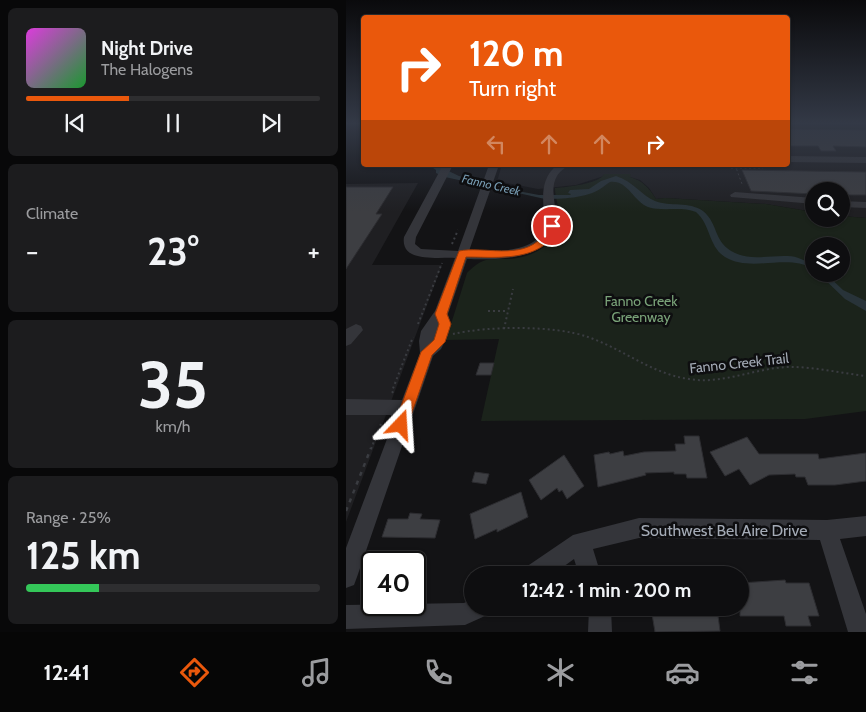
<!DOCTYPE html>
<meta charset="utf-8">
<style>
body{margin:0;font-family:Cabin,sans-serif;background:#1c1c1e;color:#f1f3f6;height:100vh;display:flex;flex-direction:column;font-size:19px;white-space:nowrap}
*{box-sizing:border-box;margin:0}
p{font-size:16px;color:#9b9c9f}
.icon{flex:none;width:28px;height:28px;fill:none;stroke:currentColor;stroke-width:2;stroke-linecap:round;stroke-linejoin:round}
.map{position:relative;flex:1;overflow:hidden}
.panel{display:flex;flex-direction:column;gap:8px;padding:8px;background:#080809;width:346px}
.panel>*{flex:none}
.guide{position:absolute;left:15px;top:15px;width:429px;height:152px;border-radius:5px;box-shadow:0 1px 4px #0004,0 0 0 1px #2e2e30;background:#ea580c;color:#fff;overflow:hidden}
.fabs{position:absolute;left:459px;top:182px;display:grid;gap:10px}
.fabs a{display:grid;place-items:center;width:45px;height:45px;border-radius:50%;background:#0e0e10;box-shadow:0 1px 4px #0004,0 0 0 1px #2e2e30;font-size:25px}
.speed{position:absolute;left:15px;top:551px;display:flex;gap:10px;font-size:25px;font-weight:700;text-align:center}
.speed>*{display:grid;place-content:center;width:65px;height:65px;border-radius:50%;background:#0e0e10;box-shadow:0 1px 4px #0004,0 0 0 1px #2e2e30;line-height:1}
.speed .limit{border:2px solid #111;border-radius:8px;background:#fff;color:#111}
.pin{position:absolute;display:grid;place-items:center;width:42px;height:42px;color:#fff;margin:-21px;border:2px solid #fff;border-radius:50%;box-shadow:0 1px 5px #0007}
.me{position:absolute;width:55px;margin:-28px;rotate:20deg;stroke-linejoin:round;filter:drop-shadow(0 0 4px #0008)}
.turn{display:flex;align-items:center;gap:18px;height:105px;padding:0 25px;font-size:22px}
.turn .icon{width:65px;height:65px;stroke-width:2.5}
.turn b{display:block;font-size:35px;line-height:42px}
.lanes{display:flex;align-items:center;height:48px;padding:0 25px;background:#0003;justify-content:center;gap:25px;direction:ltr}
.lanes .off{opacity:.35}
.big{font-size:38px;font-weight:700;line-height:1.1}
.panel .widget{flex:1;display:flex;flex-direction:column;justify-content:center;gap:8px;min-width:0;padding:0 18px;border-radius:8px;background:#1c1c1e}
.panel .dial{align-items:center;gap:0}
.dial b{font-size:65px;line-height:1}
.song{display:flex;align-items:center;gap:15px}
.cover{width:60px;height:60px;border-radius:8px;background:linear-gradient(135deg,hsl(300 70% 55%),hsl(130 70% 35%))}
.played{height:5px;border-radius:2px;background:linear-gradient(90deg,#ea580c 35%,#2e2e30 35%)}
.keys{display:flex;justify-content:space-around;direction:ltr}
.heat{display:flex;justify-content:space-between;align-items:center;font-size:28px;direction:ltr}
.charge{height:8px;border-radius:4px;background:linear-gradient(90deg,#34c759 25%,#2e2e30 0)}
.trip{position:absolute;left:118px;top:566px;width:285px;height:50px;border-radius:25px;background:#0e0e10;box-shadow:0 1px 4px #0004,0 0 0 1px #2e2e30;font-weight:700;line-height:50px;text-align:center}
.tab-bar{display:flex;height:80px;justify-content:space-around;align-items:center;background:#060606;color:#9b9c9f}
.tab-bar .icon{width:35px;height:35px}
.tab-bar .selected{color:#ea580c}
.tab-bar b{font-size:22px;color:#f1f3f6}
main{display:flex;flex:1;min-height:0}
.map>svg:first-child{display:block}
</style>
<main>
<section class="panel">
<div class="widget">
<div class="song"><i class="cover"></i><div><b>Night Drive</b><p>The Halogens</p></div></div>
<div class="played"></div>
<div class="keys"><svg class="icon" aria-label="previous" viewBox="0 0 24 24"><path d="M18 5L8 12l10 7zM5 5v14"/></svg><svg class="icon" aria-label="pause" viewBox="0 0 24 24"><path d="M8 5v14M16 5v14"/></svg><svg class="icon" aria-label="next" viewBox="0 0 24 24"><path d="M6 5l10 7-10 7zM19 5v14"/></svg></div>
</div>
<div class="widget"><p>Climate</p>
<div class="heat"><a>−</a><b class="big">23°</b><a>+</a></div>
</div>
<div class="widget dial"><b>35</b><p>km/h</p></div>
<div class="widget"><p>Range · 25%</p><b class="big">125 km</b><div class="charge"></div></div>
</section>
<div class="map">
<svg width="520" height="632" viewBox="0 0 520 632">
<rect width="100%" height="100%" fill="#131315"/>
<path fill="#1f1f22" d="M441,123l79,1v94l-25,-2v-25h-27l-1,21 -47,-8 -101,-6 -9,1 -7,-11 -9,-8 -10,-3v-3l-26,2 -28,9 -38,4 -41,-8 5,-16h285z
M72,183l-46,82h70l-96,257v-338z"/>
<path fill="#1b231b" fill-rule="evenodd" d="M258,174h27l-1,3c13,4 19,11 26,22l9,-1 101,6 47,8 1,7h27v-3l25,2v193l-61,8 -324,2 18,-82 -53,1 21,-67c5,-5 11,-11 19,-13 10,-2 21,0 31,-2 19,-3 43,-16 43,-39 0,-10 -5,-20 -5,-31 12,-1 44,-4 49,-14zM468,246h27v28h-27z"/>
<path fill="#283339" d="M83,165h7l23,11 64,16 16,3h31l1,-1 -3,-1 2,-3 19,-1 12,-8 15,-5c18,6 25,19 39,25 15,6 34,0 48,10 16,13 10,32 32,42 17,8 35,2 53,3 9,0 17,5 25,8v5c-25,-16 -62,4 -88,-12 -17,-11 -14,-32 -29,-45 -15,-6 -33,0 -48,-5 -15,-6 -20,-27 -38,-25 -4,2 -6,5 -10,7 -13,9 -39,10 -55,10l-100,-22 -9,-4v-3z
M473,274h7l17,16 23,11v10l-21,-12z"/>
<path fill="#3d3e42" stroke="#2d2d31" d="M441,129l79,1v17l-33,-1 3,5h-15l-3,-5h-31z
M396,170l124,2v23h-25v-4h-27v3l-63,-3z
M0,187h47l-17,27h6l-36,55z
M134,363h14l-3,12h-15z
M338,436h15l8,42h-20l-1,-4h-12v-2l-29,1 1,2 -48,12 -4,-32 15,-3 1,2 13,-3 1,5 20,-4 32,-1 -1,-7h10z
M401,437l12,17h59l1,5 47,-6v28l-31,4h-27l-3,-8h-9l-1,-3 -26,1 -19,10 -11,-16 -14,7 -15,-24z
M218,455l20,31 -17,13 -5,-9 -3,2 -2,-4 -16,12 -12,-20z
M129,472l14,2 -3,10 -14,-2z
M175,492l7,25 -31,15v-3l-22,10 -5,-25z
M64,513l12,1 -2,5 20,1 -5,18 -53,-1 6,-18h20z
M439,580l1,3h23l10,33h-11l3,10h-25l-2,-10h-44v-33z
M305,608h66l3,23 -65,1z"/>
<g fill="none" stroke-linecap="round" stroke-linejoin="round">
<path stroke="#3a3c41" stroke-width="1" stroke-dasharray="2 2.5" stroke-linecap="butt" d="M279,165l57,1
M389,165l7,19
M358,166h15
M385,168h32"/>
<path stroke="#3a3c41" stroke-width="2" stroke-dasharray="2 3" stroke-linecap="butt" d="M106,244l6,-14
M142,311h20
M72,324l24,-61
M158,329l9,-40
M107,334c35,-8 101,-9 135,3 35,12 64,37 101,42 34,6 68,-12 102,-12 24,0 50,6 75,9
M47,393l-1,-2 21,-54
M25,449l11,-28"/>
<path stroke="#3a3c41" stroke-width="2.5" stroke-dasharray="4 5.5" stroke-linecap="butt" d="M0,511l25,-63"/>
<path fill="#34353a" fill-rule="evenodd" d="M441,156l79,1v6l-79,-1z
M97,165h10l-37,72 -1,7 6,5 37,2 31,-86h10l-30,86c123,5 47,-52 88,-86h11c-4,4 -9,7 -11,11 -8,13 0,31 -1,45 -3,40 -60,39 -89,38l-19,55 2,11 -2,10 -7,14 -8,7 -76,221 -3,8 -8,3v-40l50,-133h-50v-16l56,1 18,-47 -1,-12 2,-10 14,-20 20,-53c-17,-1 -55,5 -51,-21z
M389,192l79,6v6l-83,-7 -1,-2z
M495,201l25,1v6l-25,-1z
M10,324l5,2 2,4 -12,14 -5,2v-17z
M520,516v20l-26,3 26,75v18h-18l-28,-92 -181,-2 -46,11 8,26h-22l-5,-16 -22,16h-29l3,-8 47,-32 66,-17 188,2z
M126,599v9h16l-3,8 -20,9 -119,4v-24l118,-2z
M243,608h22l1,24h-24z"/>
</g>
<linearGradient id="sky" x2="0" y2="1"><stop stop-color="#0a0a0c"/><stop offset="0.58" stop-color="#333946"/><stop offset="1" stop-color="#333946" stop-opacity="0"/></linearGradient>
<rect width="520" height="212" fill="url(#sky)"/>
<path fill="#ea580c" stroke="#983908" d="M206,223l4,3c-2,5 -5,13 -9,17 -22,18 -54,14 -81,14l-19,57 4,10 -6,18 -13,13 -26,75 -5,2 -5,-2 -2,-5 27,-73 13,-12 5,-16 -4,-10 24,-63c24,-5 62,9 82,-13 3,-4 5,-10 8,-14z"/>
<g text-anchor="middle" stroke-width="5" stroke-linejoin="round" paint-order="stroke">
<g font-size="12" font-style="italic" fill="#789db4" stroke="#0e0e10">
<text transform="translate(145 185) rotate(13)" y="4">Fanno Creek</text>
</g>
<g font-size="14" fill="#7aa379" stroke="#0e0e10">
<text x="295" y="306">Fanno Creek<tspan x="295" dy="16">Greenway</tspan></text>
</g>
<g font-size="14" fill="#a4abb6" stroke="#0e0e10">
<text transform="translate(393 363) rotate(-6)" y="5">Fanno Creek Trail</text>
</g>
<g font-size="16" fill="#a4abb6" stroke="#0e0e10">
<text x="378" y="536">Southwest Bel Aire Drive</text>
</g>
</g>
</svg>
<div class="fabs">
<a><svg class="icon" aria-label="search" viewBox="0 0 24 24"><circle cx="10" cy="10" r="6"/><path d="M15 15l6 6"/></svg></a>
<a><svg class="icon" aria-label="layers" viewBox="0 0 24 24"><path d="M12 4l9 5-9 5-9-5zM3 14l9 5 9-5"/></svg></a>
</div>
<div class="speed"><div class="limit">40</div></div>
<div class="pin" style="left:206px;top:226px;background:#d93025"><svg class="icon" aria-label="arrive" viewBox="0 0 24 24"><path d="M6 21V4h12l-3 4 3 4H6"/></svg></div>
<svg class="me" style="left:55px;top:425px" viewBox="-20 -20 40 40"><path d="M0-17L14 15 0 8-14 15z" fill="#ea580c" stroke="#fff" stroke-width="4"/></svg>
<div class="trip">12:42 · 1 min · 200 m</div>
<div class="guide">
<div class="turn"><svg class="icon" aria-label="right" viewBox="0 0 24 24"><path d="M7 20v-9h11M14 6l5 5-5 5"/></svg><div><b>120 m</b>Turn right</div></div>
<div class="lanes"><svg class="icon off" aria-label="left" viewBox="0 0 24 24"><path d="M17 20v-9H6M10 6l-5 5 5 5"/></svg><svg class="icon off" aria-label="ahead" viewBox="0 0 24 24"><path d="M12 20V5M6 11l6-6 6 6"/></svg><svg class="icon off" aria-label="ahead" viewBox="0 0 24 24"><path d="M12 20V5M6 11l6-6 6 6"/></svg><svg class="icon" aria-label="right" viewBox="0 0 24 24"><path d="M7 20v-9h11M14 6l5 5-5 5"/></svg></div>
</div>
</div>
</main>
<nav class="tab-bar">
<b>12:41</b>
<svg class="icon selected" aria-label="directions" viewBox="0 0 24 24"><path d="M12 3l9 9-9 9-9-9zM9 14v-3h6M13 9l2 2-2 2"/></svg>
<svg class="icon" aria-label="music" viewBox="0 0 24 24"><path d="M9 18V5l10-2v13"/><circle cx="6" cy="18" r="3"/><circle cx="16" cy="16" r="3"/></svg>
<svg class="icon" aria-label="phone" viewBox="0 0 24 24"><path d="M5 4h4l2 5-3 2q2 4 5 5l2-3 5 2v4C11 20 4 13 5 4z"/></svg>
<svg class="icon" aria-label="climate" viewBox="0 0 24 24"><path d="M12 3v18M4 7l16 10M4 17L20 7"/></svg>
<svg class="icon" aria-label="car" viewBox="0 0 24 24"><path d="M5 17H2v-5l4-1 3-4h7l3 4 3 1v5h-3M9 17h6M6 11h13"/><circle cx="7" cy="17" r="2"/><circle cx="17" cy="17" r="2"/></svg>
<svg class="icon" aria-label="filters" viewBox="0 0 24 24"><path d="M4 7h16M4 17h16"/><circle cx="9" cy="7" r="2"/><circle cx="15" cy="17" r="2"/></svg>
</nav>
